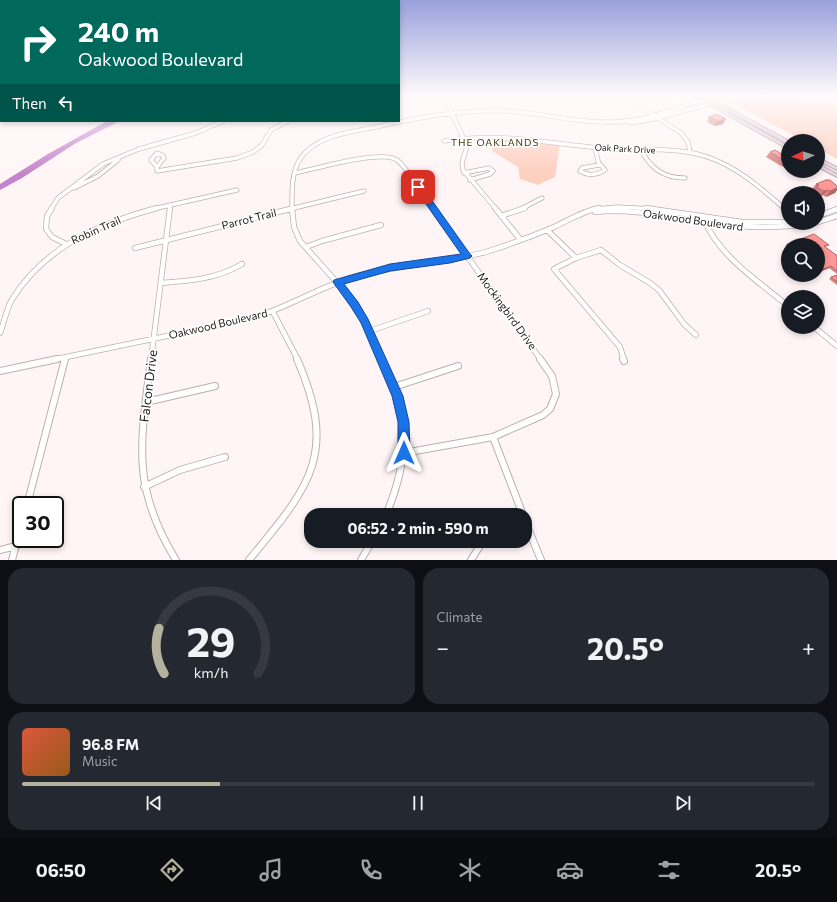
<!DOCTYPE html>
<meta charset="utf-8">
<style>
body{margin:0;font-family:Commissioner,sans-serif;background:#242831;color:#f1f3f6;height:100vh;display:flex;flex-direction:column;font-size:15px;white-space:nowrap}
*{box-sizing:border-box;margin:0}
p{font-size:13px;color:#9ea1a6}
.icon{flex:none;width:22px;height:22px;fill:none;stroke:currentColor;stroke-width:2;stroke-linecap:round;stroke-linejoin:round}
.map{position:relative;height:560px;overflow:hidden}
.panel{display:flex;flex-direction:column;gap:8px;padding:8px;background:#0d0f14;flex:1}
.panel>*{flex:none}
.top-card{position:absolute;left:0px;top:0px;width:400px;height:122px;box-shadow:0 2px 6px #0003;background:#00695c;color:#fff;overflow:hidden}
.needle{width:26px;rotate:267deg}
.controls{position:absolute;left:781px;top:134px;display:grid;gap:8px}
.controls a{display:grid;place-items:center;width:44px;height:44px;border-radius:50%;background:#171b24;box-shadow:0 2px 6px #0003;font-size:20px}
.speed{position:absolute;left:12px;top:496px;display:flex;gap:8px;font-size:20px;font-weight:700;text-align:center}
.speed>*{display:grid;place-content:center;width:52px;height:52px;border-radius:50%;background:#171b24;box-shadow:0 2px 6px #0003;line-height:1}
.speed .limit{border:2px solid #111;border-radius:6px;background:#fff;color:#111}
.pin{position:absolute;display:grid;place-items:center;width:34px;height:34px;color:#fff;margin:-17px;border-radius:8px;box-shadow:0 2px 6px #0006}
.me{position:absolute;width:44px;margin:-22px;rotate:0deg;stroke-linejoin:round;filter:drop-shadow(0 0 3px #0008)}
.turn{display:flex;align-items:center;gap:14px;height:84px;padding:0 12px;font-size:18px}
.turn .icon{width:52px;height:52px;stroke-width:2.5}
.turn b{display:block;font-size:28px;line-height:34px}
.then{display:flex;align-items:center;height:38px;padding:0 12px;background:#0003;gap:8px;font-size:15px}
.big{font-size:30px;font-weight:700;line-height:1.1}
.panel .card{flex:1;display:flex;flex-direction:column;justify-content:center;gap:6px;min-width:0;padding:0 14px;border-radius:16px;background:#242831}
.panel .dial{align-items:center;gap:0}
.dial svg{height:104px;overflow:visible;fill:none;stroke:#363941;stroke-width:7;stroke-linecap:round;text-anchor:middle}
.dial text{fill:#f1f3f6;stroke:none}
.song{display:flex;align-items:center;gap:12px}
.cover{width:48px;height:48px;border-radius:6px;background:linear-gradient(135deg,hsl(10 70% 55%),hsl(30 70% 35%))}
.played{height:4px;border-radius:2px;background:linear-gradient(90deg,#b4b19c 25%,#363941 25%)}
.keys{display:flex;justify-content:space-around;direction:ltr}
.heat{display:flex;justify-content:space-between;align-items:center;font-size:22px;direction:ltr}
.panel .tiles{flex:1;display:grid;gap:8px;grid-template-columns:1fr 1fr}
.card:last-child{grid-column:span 2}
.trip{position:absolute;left:304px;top:508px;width:228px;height:40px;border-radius:16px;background:#171b24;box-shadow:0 2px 6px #0003;font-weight:700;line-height:40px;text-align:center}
.tab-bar{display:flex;height:64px;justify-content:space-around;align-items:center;background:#090b0e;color:#9ea1a6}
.tab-bar .icon{width:28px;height:28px}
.tab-bar .current{color:#b4b19c}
.tab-bar b{font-size:18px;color:#f1f3f6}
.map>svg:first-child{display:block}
</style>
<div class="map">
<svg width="837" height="560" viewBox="0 0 837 560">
<rect width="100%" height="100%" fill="#fff5f7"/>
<path fill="#fdd0c0" d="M727,100h65l45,4v55l-19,-11v-7h-14z
M489,137l71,7 -5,33 -17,8 -18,-6 -2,-12 -26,-16z"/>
<path fill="#c483cb" d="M107,121h13l-44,22 -54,35 -22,12v-6l48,-30z"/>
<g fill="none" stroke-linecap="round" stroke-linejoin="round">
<g stroke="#bdafb2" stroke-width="5">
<path id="street-far2" d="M399,96h3
M444,96l23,50 -5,17 1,7 33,39
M573,96l13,2 3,-2
M624,96l57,37 7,9 2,10
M631,123l23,-4 55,-15
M444,141c61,-10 107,4 167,8 33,2 70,-3 102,10 28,11 50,31 72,50
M595,148l4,17 -17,3 -2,3c8,5 17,4 25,-1l-5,-6
M641,150c10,19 23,28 44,28
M157,153l5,2 2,3 -7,9 -6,-7z
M157,167v4l80,-13 16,-6 9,-7 9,-15 17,-9
M295,173c21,-4 86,-24 102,-13 7,4 30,40 36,49
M464,173l25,-5 4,3 -3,3 -20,6
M74,188l24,-12 20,-16
M51,209l7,-11 45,-34 36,-15 57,-16 27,-12
M153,209l84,-19
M170,209v-3
M290,209l74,-18
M292,209c0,-16 -1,-36 8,-50 16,-24 51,-27 76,-32 44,-10 87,-18 132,-16 35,2 68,12 103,11 31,0 62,-12 91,-22
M521,209l21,-11
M594,209l24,-2 36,2"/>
</g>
<g stroke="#bdafb2" stroke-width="6">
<path id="street-far1" d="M52,208l-5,8 -1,13 6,8 14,7
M292,208l2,19 6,14 49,55 15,25 18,39
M433,208l108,152
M495,208l25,31
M646,208l96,14h46
M784,208l4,4
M595,212c37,-4 74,5 110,10 37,6 73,7 110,1
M501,216l24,-8
M818,216l19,-7
M704,220c17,38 53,60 84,86
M818,222l19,-6
M547,230l29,28
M306,247l16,-6 59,-16
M135,248l159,-40
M161,283c28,-2 56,-4 81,-19
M273,312l25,48
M814,327l23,19
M370,331l58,-20
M0,333c4,-10 6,-22 11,-32 33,-54 87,-77 146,-93
M52,360l201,-42c36,-11 68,-32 104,-42 43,-12 89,-12 132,-25 22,-7 44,-15 65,-24 15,-7 29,-16 45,-19
M64,360l1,-2
M151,360l19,-152
M624,360l-4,-13 -66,-78 22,-11 25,-8 19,15 30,18 9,7 25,34 12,11"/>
</g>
<g stroke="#bdafb2" stroke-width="8">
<path id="street" d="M151,359c-10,81 -21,127 25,201
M381,359c6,12 12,24 16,37 14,40 5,81 -11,119
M623,359l1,2
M0,371l57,-12
M394,387l64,-21
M146,402l69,-16
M493,437l30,78
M404,453l89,-16 50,-22 7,-6 6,-15 -4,-18 -12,-17
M144,487l36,-17 45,-13
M27,505l38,-146
M525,521l16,39
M0,550l16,-4
M12,560l9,-34
M249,560c60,-73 90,-105 48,-201
M361,560l11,-19
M471,560l12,-19"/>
</g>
<g stroke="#bdafb2" stroke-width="2">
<path id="secondary" d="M693,96h4l91,50v3z
M703,96h4l82,45h-1v2h-2z
M0,101h1v3h-1z
M818,158l19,9v3l-19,-9z
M818,164l19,10v3l-19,-10z"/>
</g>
<use href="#street-far2" stroke="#fff" stroke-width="3.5"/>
<use href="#street-far1" stroke="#fff" stroke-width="4.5"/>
<use href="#street" stroke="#fff" stroke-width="6"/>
<use href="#secondary" fill="#e8d3e0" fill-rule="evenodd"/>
</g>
<path fill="#da8280" d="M709,117l14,7 -8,2 -8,-4z
M770,152l18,6v6l-5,3 -17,-10z
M816,184l21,2v4l-2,3 -9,4 -3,-2 -4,2 -1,-1v-3h-5l-2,-1 2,-3h-1z
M787,244l42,1 -4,2 11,8h1v19l-8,-6 -9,4 -2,-2v-25h-30v3l-3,-2z
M837,275v10l-8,-6 2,-2z"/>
<path fill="#b26a68" d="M726,119l-3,5 -8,2 2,-5z
M788,161l-1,4 -4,2 3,-5z
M837,188v2l-2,3 -9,4 4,-6z
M828,190l-5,5 -4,2 5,-6z
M831,266l-2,2 -9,4 1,-2z"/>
<path fill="#fe9795" stroke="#b26a68" d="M717,114l9,5 -9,2 -8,-4z
M775,150l13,8v3l-2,1 -16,-10z
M826,180h4l7,6v2l-7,3 -2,-1 -4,1 -8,-4 3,-2 -3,-1z
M814,234l15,11 -5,1 12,9h1v16l-6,-5 -10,4 -3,-2v-23h-30l-1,-1z
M837,275v7l-6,-5z"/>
<linearGradient id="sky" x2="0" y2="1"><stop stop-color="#99a0dc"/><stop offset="0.55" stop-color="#fffafb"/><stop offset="1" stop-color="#fffafb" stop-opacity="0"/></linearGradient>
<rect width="837" height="174" fill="url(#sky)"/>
<path fill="#1a73e8" stroke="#114b97" d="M418,184l3,1 49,69 2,2 -2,2 -20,5 -60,8 -46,13 14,18 10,17 35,77 6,26 1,31 -2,4 -4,2 -4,-2 -2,-4v-31l-6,-26 -31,-73 -10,-16 -18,-25 1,-2 56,-16 71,-10 -47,-67z"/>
<g text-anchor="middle" stroke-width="3.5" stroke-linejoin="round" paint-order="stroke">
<g font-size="9" fill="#201b1c" stroke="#fff">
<text transform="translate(625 149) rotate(3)" y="3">Oak Park Drive</text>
</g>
<g font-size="10" letter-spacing="1" fill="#41390f" stroke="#fff">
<text x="495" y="146">THE OAKLANDS</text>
</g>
<g font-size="11" fill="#201b1c" stroke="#fff">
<text transform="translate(249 219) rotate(-14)" y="4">Parrot Trail</text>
<text transform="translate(693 220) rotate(8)" y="4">Oakwood Boulevard</text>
<text transform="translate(96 230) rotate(-24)" y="4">Robin Trail</text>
<text transform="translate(507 311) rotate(54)" y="4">Mockingbird Drive</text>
<text transform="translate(218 324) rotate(-13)" y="4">Oakwood Boulevard</text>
</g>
<g font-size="13" fill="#201b1c" stroke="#fff">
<text transform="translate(148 386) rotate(-83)" y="5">Falcon Drive</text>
</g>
</g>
</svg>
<div class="controls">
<a><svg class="needle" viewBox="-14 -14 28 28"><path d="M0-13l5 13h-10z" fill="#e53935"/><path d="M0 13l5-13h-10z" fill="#9ea1a6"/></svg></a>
<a><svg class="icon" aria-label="sound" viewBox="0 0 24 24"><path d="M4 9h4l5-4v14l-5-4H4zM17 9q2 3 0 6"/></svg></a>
<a><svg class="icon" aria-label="search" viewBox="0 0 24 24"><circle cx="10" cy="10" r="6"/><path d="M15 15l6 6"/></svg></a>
<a><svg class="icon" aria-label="layers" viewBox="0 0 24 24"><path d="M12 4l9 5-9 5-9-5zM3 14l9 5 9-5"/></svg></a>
</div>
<div class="speed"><div class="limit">30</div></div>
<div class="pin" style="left:418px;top:187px;background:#d93025"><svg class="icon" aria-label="arrive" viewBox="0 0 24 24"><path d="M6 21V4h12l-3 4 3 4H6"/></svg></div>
<svg class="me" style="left:404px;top:453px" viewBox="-20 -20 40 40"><path d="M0-17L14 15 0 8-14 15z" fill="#1a73e8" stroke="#fff" stroke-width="4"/></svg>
<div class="trip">06:52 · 2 min · 590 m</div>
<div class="top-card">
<div class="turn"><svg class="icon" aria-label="right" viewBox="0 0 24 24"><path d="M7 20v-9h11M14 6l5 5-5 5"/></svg><div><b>240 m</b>Oakwood Boulevard</div></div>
<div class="then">Then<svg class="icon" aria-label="left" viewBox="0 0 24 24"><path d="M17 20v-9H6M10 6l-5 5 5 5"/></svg></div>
</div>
</div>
<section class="panel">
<div class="tiles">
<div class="card dial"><svg viewBox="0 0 100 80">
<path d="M14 69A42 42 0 1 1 86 69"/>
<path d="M14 69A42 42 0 0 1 10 34" stroke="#b4b19c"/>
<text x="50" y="56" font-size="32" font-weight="700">29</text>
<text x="50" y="72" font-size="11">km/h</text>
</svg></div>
<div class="card"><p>Climate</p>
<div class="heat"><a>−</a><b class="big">20.5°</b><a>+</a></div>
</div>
<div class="card">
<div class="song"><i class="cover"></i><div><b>96.8 FM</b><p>Music</p></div></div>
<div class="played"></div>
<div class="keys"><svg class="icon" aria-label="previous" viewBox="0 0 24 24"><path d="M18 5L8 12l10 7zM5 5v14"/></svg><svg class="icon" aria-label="pause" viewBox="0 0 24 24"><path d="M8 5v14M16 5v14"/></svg><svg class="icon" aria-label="next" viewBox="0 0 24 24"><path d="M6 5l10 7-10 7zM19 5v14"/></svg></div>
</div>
</div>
</section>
<nav class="tab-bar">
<b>06:50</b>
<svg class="icon current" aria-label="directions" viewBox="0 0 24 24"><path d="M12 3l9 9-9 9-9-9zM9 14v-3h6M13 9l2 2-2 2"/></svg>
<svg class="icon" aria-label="music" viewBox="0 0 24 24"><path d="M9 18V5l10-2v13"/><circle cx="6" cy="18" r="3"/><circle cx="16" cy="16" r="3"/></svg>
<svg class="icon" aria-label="phone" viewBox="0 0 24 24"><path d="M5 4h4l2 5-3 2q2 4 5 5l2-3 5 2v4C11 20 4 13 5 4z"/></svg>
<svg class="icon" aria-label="climate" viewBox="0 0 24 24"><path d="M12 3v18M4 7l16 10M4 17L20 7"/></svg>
<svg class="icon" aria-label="car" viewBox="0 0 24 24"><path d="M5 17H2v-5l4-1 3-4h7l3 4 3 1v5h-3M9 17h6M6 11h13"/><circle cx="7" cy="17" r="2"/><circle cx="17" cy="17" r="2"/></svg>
<svg class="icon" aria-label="filters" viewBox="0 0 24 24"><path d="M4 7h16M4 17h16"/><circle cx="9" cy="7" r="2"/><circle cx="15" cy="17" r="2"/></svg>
<b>20.5°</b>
</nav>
